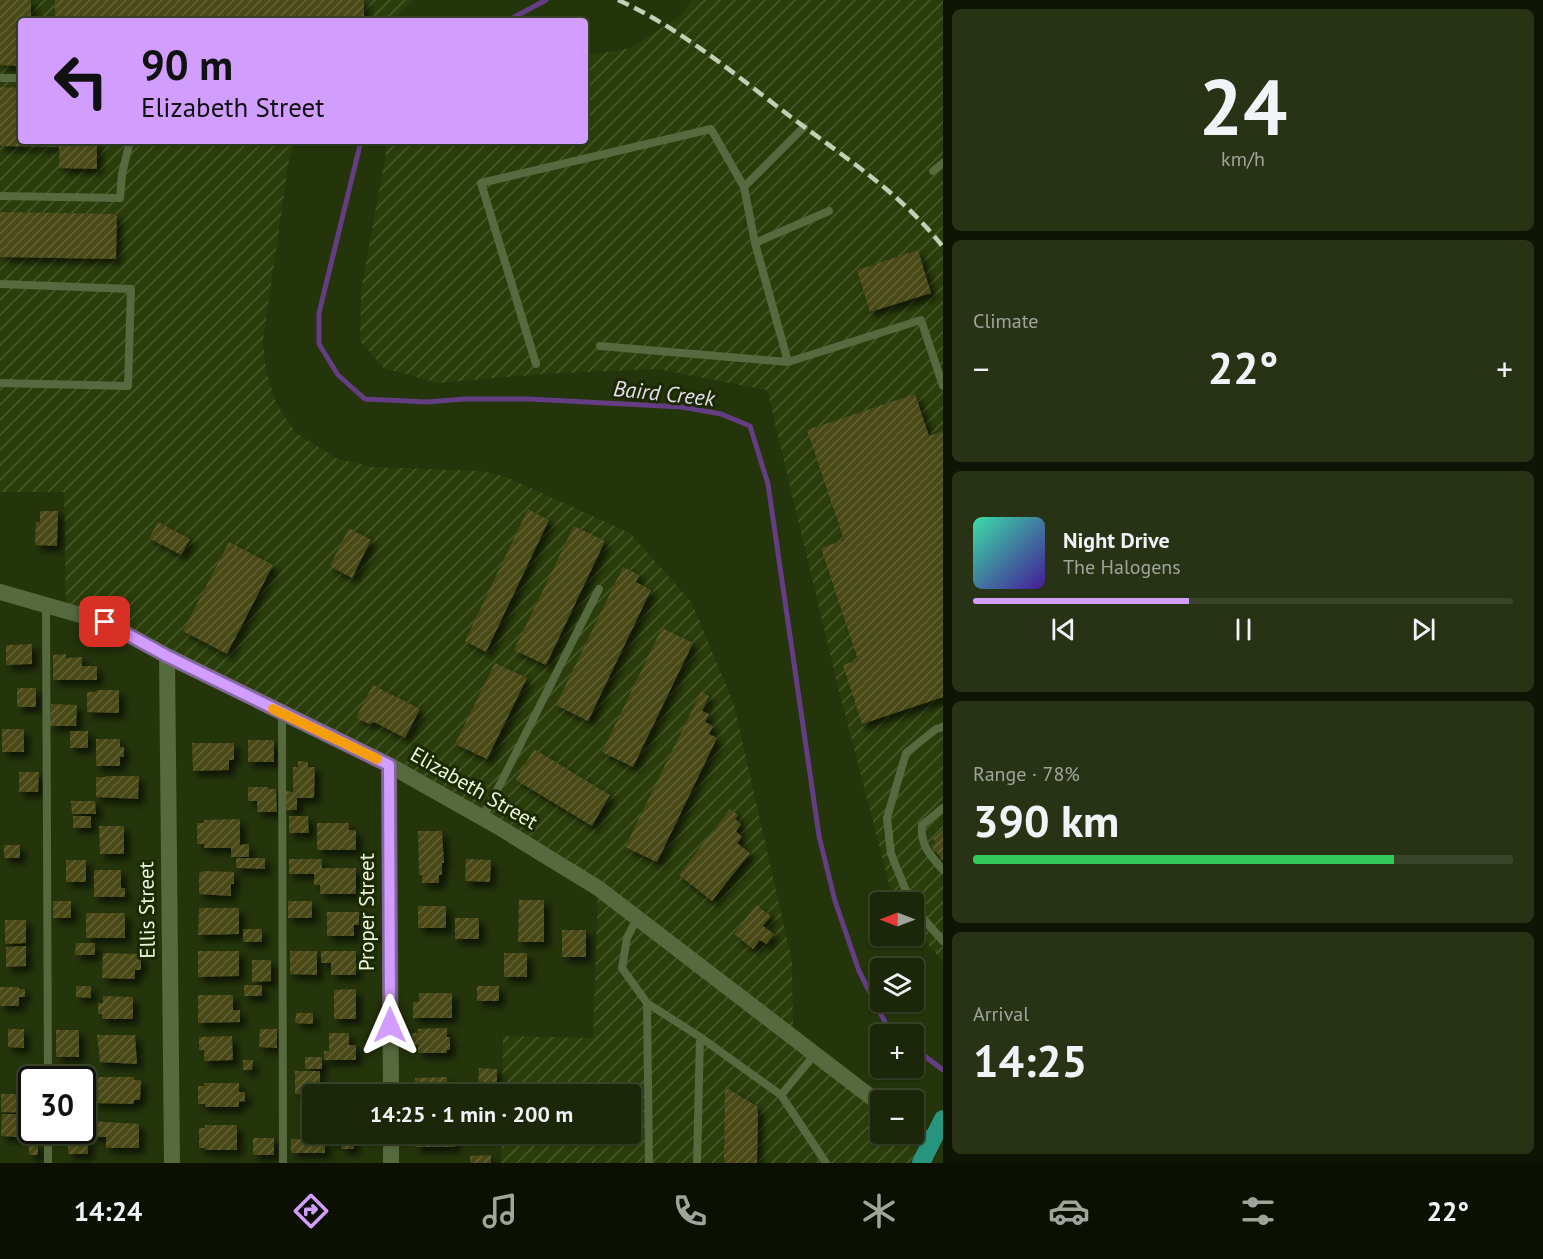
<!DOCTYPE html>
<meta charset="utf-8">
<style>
body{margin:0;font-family:"PT Sans",sans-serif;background:#283316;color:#f1f3f6;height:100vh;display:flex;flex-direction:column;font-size:22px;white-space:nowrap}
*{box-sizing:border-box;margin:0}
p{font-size:20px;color:#a0a59c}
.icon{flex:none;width:33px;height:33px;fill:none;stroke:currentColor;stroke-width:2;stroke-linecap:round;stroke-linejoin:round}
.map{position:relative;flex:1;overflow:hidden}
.details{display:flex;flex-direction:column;gap:9px;padding:9px;background:#0f1504;width:600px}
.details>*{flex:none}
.hud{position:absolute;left:18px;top:18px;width:570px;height:126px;border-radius:6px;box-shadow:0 2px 4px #0004,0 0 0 2px #394429;background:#d19dfe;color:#111;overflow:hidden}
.needle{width:39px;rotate:270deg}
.buttons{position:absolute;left:870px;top:892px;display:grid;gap:12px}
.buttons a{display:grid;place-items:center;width:54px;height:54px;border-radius:6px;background:#1b2708;box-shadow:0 2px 4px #0004,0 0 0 2px #394429;font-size:30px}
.speed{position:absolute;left:18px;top:1066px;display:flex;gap:12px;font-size:30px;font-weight:700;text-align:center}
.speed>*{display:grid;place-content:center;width:78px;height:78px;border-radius:50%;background:#1b2708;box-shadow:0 2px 4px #0004,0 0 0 2px #394429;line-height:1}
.speed .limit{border:3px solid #111;border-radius:9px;background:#fff;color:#111}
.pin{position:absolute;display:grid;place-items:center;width:51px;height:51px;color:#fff;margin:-26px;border-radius:12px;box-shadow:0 3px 9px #0006}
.me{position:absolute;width:66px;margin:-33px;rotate:0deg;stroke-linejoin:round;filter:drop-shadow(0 0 4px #0008)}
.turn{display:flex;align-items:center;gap:21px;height:126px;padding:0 24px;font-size:27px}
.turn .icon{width:78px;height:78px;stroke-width:2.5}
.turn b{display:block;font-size:42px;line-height:51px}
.big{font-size:45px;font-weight:700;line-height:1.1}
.details .card{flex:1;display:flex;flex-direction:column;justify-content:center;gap:9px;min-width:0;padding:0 21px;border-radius:9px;background:#283316}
.details .dial{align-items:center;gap:0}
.dial b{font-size:78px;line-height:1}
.song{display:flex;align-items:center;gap:18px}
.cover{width:72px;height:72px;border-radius:9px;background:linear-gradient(135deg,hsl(160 70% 55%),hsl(260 70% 35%))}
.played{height:6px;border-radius:3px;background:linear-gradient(90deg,#d19dfe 40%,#394429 40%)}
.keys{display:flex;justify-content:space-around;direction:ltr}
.heat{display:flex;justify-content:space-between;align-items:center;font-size:33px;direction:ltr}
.charge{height:9px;border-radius:4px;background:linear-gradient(90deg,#34c759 78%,#394429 0)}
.trip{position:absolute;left:302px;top:1084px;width:339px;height:60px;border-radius:6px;background:#1b2708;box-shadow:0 2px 4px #0004,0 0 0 2px #394429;font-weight:700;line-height:60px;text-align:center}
.tabs{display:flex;height:96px;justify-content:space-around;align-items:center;background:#0b1003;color:#a0a59c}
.tabs .icon{width:42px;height:42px}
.tabs .active{color:#d19dfe}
.tabs b{font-size:27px;color:#f1f3f6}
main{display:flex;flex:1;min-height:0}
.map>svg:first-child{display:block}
</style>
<main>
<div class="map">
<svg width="943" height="1163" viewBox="0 0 943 1163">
<defs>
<pattern id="industrial-furrows" width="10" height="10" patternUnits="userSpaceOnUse" patternTransform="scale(1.5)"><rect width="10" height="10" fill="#2a3d0a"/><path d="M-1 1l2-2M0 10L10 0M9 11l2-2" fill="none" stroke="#495a2d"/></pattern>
<pattern id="building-hatch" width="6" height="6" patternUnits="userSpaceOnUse" patternTransform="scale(1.5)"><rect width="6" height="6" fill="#494819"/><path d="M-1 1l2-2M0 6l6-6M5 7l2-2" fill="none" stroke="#63633a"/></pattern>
<filter id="shadow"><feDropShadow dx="5.5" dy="5.5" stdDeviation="3" flood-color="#0009"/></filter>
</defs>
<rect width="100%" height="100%" fill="#24340b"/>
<path fill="url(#industrial-furrows)" d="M0,0h415l-24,21h-370v120h275l-7,18 -26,182 3,30 10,32 20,30 40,25 36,9 110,4 22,5 126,57 62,70 42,102 58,256 1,77 87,66v30h34l17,9 -10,20h-420l1,-29h128v-39h-128l1,-59 90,2 5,-150 -101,-62 -431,-215 -2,-119h-64z
M692,0h251v962l-29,-34v-25h-20l-56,-216 -71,-297 -110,-21 -115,5 -104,9 -54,-15 -24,-27 1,-50 27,-150h197v-85l46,-8 49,-32z"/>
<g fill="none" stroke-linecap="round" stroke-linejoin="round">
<path stroke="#643d82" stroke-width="5" d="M507,21l39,-21
M361,141l-42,172v31l19,31 27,24 62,3 38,-3h64l153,8 39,7 29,12 18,58 51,352 16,65 24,70 30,59 7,5
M914,1048l29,22"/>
</g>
<path fill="url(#building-hatch)" filter="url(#shadow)" d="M0,0h31v21h-10v45l-21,-1z
M55,0h309v21h-309z
M0,87l21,1v53h76v28l-38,-1v-21l-59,-1z
M0,212l117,2 -1,45 -116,-2z
M918,250l13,43 -61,19 -13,-42z
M915,394l14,42 14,-5v266l-81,27 -19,-59 15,-5 -37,-112 23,-8 -37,-110z
M528,509l21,11 -63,132 -21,-11z
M40,511h18l-1,35 -22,-1 1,-23h4z
M158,522l32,17 -9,16 -32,-17z
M574,526l31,15 -59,124 -32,-15z
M349,528l22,12 -19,38 -22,-12z
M229,542l44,23 -46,89 -44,-23z
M623,567l16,8 -3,7 15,8 -63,131 -32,-16z
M662,628l31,15 -60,124 -31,-15z
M32,644v20l-26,1v-20z
M66,654v4l16,-1v9h15v14h-44v-25z
M495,663l32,15 -40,81 -32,-15z
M373,685l47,24 -15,29 -31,-16 -5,2 -13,-6z
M17,688h19v19h-19z
M97,690h22v23l-32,-1v-20h10z
M701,692l8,4 -7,15 7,3 -4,8 8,4 -4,8 8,4 -60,124 -32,-15z
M51,704l26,1 -1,21h-26z
M2,729h22v23h-22z
M70,731h18v17h-18z
M96,739h24v8h4v10h-4v9h-24z
M248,740h26v22h-26z
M192,743h42v17h-5v10l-36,1z
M534,749l76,46 -18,31 -76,-46z
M298,761l10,1v5h7l-1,31h-17v12h-11v-19l7,1v-25h5z
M19,772h20l-1,20h-19z
M106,776h33l-1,23 -42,-2v-20h10z
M248,787h20v2h8l1,23h-20v-11h-9z
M71,801h24l1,13h-24z
M730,809l8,6 -3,4 6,5 -5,7 6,6 -5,6 13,10 -38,48 -33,-26z
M73,816h18v12h-18z
M289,816h19l1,17h-20z
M240,819v26l9,-1v13h-18v-9h-27v-4h-7v-21h7v-3z
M317,823h32v7h7v20h-39z
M99,826h25v28h-24z
M943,830v30l-12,-14 5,-4 -3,-3z
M418,831h24l2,32h-2v12h-3v8h-17v-8h-3z
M4,845h16v13h-16z
M236,858h29v11l-29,-1z
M289,859h33v9h34v26h-36v-9h-6v-11h-25z
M466,859l25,1 -1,22 -25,-1z
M66,860h20v22h-20z
M94,870h27v18h4v9h-31z
M204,871l30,1v12h-3v12l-32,-2v-21z
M519,900h25v42h-26z
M53,901h18v17h-18z
M288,901h24v17h-24z
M756,905l15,11 -8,10 11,8 -8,10 -6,-4 -7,9 -19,-15z
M418,906h28v22h-28z
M199,908h40v26l-41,1z
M327,912h32v13h-5v11h-27z
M86,913h39v25h-39z
M455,918h24v21h-24z
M5,920h21v23l-21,1z
M243,929h19v13h-19z
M562,930h24v27h-24z
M76,943h19v12h-20z
M26,946v20l-20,1v-20z
M198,951h41v25l-41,1z
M290,951h27v24l-27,-1z
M321,951h35v24h-25v-12h-10z
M103,953l38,1v16h-6v9l-33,-1z
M504,953h23v24h-23z
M252,960h19v21l-19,1z
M244,985h18v11h-18z
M76,986h15v12l-15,-1z
M477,986h22v15h-22z
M0,987h19v2h6v8h-6v9h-19z
M356,989v30h-22v-29z
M419,993h33v25h-39v-16h6z
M198,995h35v15h7v12l-42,1z
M103,996l30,1v22h-31v-5h-4v-11h5z
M296,1013h17v11l-18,-1z
M447,1028v9h3v13h-3v3h-29v-8h-5l-1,-12h6v-4z
M8,1029h16v19l-16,-1z
M260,1029h17v19l-18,-1z
M56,1030h23v27h-23z
M329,1033h20v12h7v15h-32v-9h5z
M97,1035h38l2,29 -37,-2z
M232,1036l1,24 -29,1v-11h-5v-13z
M305,1057h17v12h-17z
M243,1060h10l-1,10h-9z
M479,1068l18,1v20h-19z
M295,1071h25v23h-25z
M94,1077h40v3h7l-1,20h-6v4l-41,-1z
M447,1077l1,18h-28v-7h-4l-1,-10z
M204,1083h35v9h6v10l-6,-1v6h-34v-3h-7v-18h6z
M328,1084h26v7h3v4h-29z
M725,1087l33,20 -1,56h-33z
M1,1094h31v19l-31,-1z
M2,1114h17v5h13v12h-13v6l-18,-1z
M91,1121l48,3v24h-33v-11h-15z
M205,1125h32v25h-32v-2h-6v-20h6z
M68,1134h20v20h-20z
M329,1134h25v15h-13v-8h-12z
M414,1134h36v2h5v11h-40z
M253,1138h21v17h-21z
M291,1139h34v14h-34z
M29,1144h9v11h-9z
M491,1155v8h-21v-7z"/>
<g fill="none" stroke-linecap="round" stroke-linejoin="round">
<path stroke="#56693f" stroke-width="8" d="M0,78h21
M933,171l10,-8
M744,187l60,-60
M0,196l120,2 2,-24 8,-33
M755,243l74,-32
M0,284l131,5 -3,97 -128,-3
M788,362l133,-42 22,66
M536,364l-55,-181 230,-54 33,58 11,56 33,119 -188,-16
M46,605l2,475
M282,713l1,450
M943,808l-21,17c-2,20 8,30 21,45
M483,818l116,-229
M911,903l-20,-49 -4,-36 19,-65 30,-24 7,-2
M914,908l29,33
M637,918l-10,20 -5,30 25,35 53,34 81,58 45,68
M647,1003l2,160
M781,1095l34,-41
M48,1131v32
M697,1163l3,-126"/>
<path stroke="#56693f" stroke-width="16" d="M0,592l105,30 62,34 222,109 108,61 101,62 282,216
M167,656l5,507
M389,765l2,330
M914,1130l17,13
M391,1134v29"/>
<path stroke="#28957f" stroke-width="18" d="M921,1163l22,-44"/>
<path stroke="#c2cfb4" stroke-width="4.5" stroke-dasharray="12 6" stroke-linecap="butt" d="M618,0c61,27 120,77 173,117 53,40 111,77 152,130"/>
</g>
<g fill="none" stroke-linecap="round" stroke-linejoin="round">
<g stroke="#8866a5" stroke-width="15">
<path id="route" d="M105,622l62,34 222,109 1,260"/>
</g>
<use href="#route" stroke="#d19dfe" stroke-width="10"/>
<path stroke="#f59e0b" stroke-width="10" d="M273,709l104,50"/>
</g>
<g text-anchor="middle" stroke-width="6" stroke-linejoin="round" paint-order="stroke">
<g font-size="21" fill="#eaf6de" stroke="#1b2a01">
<text transform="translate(474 788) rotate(30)" y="7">Elizabeth Street</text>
<text transform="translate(147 910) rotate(-91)" y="7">Ellis Street</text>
<text transform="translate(367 912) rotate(-90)" y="7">Proper Street</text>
</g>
<g font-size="22" font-style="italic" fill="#e7ddf1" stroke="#1b2a01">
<text transform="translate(664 393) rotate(6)" y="8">Baird Creek</text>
</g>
</g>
</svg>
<div class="buttons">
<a><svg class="needle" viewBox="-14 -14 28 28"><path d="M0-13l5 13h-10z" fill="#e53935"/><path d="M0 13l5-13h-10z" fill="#a0a59c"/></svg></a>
<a><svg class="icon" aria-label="layers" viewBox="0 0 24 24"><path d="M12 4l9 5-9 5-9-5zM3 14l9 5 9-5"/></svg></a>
<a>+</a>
<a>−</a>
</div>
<div class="speed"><div class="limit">30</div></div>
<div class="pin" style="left:105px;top:622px;background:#d93025"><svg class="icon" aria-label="arrive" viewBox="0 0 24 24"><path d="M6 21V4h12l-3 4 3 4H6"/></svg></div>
<svg class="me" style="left:390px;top:1025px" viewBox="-20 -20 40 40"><path d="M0-17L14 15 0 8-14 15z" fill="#d19dfe" stroke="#fff" stroke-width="4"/></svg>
<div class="trip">14:25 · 1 min · 200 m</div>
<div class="hud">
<div class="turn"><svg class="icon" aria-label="left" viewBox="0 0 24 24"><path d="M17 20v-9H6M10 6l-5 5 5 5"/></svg><div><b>90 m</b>Elizabeth Street</div></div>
</div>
</div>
<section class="details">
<div class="card dial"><b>24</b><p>km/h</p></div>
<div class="card"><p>Climate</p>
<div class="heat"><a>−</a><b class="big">22°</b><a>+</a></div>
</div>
<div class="card">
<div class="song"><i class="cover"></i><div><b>Night Drive</b><p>The Halogens</p></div></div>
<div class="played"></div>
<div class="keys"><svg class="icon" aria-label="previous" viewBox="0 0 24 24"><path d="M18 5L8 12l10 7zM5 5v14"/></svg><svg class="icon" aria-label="pause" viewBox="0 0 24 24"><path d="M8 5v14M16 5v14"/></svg><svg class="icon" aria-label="next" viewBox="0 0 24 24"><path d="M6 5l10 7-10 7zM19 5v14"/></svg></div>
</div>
<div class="card"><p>Range · 78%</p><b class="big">390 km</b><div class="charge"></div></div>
<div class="card"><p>Arrival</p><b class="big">14:25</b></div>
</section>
</main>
<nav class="tabs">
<b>14:24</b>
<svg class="icon active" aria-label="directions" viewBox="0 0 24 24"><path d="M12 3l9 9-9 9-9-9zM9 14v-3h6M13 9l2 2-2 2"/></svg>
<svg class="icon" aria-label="music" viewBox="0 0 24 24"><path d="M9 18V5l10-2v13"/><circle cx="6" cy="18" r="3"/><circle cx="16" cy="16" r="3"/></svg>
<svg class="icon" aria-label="phone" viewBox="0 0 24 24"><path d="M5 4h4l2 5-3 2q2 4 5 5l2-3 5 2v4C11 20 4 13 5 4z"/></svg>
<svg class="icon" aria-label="climate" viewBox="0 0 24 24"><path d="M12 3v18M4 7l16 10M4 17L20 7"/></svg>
<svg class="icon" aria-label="car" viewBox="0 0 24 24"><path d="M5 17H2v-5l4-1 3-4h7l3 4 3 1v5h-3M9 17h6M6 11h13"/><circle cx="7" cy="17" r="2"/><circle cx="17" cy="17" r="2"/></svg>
<svg class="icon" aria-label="filters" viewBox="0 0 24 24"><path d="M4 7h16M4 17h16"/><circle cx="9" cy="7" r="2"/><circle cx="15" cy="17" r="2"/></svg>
<b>22°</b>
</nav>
